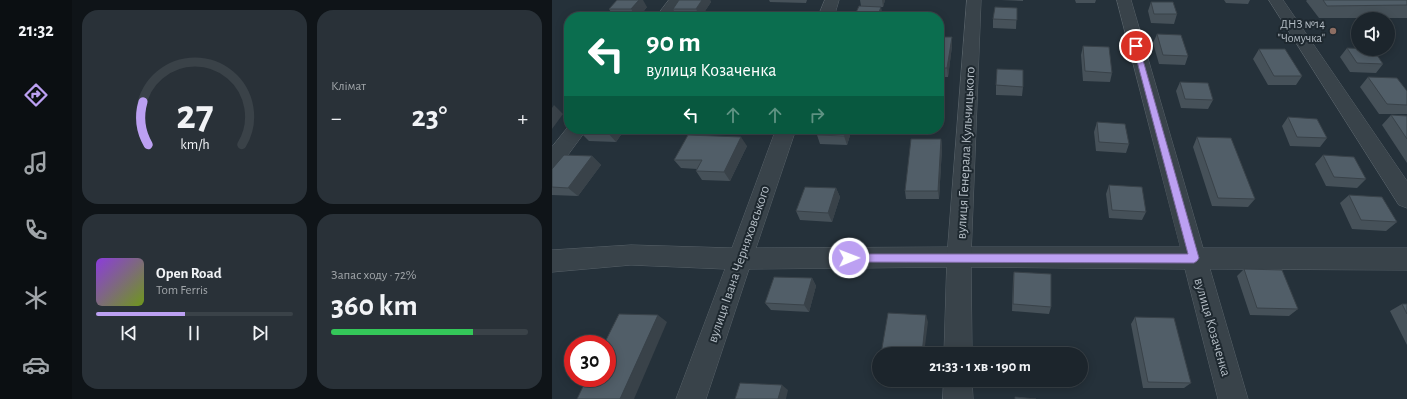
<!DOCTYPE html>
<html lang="uk">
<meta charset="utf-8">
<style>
body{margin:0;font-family:"Alegreya Sans",sans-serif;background:#293138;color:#f1f3f6;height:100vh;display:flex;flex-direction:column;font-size:15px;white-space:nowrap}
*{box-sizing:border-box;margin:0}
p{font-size:13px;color:#a0a5a9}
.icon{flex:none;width:22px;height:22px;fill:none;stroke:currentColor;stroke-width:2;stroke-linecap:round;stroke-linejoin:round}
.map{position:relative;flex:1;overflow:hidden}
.details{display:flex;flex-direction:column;gap:10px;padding:10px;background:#0f1418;width:480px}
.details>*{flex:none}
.guide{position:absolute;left:12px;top:12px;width:380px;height:122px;border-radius:16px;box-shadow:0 2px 10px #0003,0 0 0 1px #3a4248;background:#0b6e4f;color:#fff;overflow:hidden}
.controls{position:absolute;left:799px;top:12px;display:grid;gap:8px}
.controls a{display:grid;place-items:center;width:44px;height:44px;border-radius:50%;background:#1c252c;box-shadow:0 2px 10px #0003,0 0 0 1px #3a4248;font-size:20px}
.speed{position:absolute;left:12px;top:335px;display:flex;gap:8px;font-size:20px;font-weight:700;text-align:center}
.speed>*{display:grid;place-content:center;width:52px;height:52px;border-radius:50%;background:#1c252c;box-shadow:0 2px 10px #0003,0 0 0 1px #3a4248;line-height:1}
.speed .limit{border:6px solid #d22;background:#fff;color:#111}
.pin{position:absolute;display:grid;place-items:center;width:34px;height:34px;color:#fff;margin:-17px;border:2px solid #fff;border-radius:50%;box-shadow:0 1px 4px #0007}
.me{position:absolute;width:44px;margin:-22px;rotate:89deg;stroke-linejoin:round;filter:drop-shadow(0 0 3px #0008)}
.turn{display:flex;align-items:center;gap:14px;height:84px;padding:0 16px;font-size:18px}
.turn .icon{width:52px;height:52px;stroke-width:2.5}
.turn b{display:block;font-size:28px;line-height:34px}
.lanes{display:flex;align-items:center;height:38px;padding:0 16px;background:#0003;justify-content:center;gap:20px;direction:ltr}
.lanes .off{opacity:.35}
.big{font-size:30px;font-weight:700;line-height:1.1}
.details .card{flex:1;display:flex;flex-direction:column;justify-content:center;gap:6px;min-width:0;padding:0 14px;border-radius:16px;background:#293138}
.details .dial{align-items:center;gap:0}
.dial svg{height:104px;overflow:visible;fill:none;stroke:#3a4248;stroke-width:7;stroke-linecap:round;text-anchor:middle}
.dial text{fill:#f1f3f6;stroke:none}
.song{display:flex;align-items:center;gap:12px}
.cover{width:48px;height:48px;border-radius:6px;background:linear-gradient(135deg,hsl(270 70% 55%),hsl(80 70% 35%))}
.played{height:4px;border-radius:2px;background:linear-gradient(90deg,#bca0f2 45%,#3a4248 45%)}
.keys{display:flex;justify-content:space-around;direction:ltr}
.heat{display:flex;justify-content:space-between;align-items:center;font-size:22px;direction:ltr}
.charge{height:6px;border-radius:3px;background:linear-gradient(90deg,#34c759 72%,#3a4248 0)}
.details .tiles{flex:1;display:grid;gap:10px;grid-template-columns:repeat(2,1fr)}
.trip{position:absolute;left:320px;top:347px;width:216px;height:40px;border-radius:20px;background:#1c252c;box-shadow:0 2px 10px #0003,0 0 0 1px #3a4248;font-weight:700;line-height:40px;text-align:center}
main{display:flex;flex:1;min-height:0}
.tabs{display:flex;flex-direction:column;width:72px;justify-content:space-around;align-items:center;background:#0b0f12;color:#a0a5a9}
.tabs .icon{width:28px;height:28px}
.tabs .selected{color:#bca0f2}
.tabs b{font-size:18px;color:#f1f3f6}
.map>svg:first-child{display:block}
</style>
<main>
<nav class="tabs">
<b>21:32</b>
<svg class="icon selected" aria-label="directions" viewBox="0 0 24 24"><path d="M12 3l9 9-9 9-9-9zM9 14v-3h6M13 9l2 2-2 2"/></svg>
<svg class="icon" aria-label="music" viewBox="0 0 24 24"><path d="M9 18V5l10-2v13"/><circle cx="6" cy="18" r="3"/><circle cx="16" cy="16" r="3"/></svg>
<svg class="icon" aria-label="phone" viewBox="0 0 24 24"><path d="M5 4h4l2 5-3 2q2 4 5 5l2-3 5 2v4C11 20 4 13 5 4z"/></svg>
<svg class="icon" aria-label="climate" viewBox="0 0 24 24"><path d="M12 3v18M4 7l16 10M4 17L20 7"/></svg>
<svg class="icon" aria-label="car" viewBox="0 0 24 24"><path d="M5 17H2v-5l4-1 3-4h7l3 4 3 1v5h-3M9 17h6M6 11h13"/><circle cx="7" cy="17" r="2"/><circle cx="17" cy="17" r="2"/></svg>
</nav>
<section class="details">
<div class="tiles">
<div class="card dial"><svg viewBox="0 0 100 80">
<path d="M14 69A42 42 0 1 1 86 69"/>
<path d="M14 69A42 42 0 0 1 10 36" stroke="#bca0f2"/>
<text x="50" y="56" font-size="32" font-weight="700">27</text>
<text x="50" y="72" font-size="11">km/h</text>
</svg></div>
<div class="card"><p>Клімат</p>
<div class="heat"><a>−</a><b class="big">23°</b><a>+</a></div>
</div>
<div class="card">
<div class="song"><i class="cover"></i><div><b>Open Road</b><p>Tom Ferris</p></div></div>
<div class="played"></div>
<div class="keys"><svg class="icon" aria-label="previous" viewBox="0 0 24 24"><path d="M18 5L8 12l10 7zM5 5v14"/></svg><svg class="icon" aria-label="pause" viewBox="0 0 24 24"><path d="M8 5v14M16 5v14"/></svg><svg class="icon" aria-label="next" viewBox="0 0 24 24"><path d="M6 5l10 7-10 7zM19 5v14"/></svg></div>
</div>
<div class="card"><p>Запас ходу · 72%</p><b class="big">360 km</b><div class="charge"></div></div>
</div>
</section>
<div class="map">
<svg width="855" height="399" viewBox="0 0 855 399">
<rect width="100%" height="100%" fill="#25313a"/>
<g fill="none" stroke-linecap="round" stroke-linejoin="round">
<g stroke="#576168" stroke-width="1">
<path id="minor" d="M117,0h15l-12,17h-16z
M273,0h14l-5,17h-16z
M565,0h14l72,248h204v22l-197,-1 38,130h-30l-33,-130 -226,-2 -210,2 -43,130h-30l49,-130 -94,-4 -79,7v-22l79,-5 101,3 44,-119h20l-40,119 203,-1h221z
M717,0h14l124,181v27l-8,-3z
M17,126v3h18l-28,38 -7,3v-23z"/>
</g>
<g stroke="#576168" stroke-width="1">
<path id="tertiary" d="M415,0h14l-10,257 1,97h-28l3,-97z
M392,380h28l1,19h-30z"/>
</g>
<use href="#minor" fill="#39434a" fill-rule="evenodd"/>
<use href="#tertiary" fill="#39434a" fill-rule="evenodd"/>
</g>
<path fill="#465159" d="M127,0h31l1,2 -10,15h-24l-4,-8z
M217,0h38l-1,3 -36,-1z
M308,0h25l-2,7h-2l1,10h-28l7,-11z
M449,0h22v1z
M523,0h21l-1,3h-19z
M672,0h26l-2,4 -22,-1z
M755,0h100v18h-88l-13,-17z
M599,2l26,12 -3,10 -23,-1 -3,-12z
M95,7l-8,10h-25l-5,-8z
M465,8l-1,21 -23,-1v-9z
M605,34l31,22 -3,9 -26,-1 -6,-21z
M387,37l13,9 -4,31h-9z
M531,46l29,27 -2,9 -27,-1 -2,-26z
M795,48l36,16 -7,9 -26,-1 -10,-15z
M707,49l43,27 -6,9h-28l-15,-26z
M816,77l39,28v9h-28l-19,-27z
M628,82l33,18 -5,9 -27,-1 -5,-17z
M444,85l27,2 -1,9 -26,-1z
M839,115l16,1v47l-25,-38z
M736,117l39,21 -7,9 -30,-1 -8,-20z
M545,122l32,22 -3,9 -30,-2 -2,-19z
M73,129l-9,13 -27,-1 -9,-9z
M267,129h33l-5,16 -27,-1 -3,-9z
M645,137l58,62 -7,8 -36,-1 -19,-59z
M389,139l1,9 -3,51h-33l-1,-8z
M195,146l-17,35 -28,-1 -6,-9 1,-2 -16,-1 -7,-8z
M771,155l43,24 -9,9 -31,-2 -11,-22z
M40,156l9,9 -23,31 -26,-1v-26z
M557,185l37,27 -4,8 -33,-2 -3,-24z
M284,188l4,9 -8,25 -32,-2 -4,-9z
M797,195l48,27 -11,9 -34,-2 -12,-26z
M692,269l54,40 -9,7 -39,-1 -13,-39z
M462,272l37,35 -2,7 -37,-3 1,-32z
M260,278l4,8 -7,26 -38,-2 -6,-7z
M850,304h5v41l-17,-34z
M583,317l56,66 -7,5h-41l-12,-64z"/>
<path fill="#394249" d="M87,0h4l4,7 -8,10h-3l-5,-8z
M150,0h8l1,2 -10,15h-1l-4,-8z
M330,0h3l-2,7z
M329,7l1,10h-5z
M400,37v9l-4,31 -1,-9z
M2,105l9,9 -11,15v-21z
M59,129h14l-9,13 -8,-9z
M295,129h5l-5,16 -3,-9z
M189,137l6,9 -17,35 -6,-9z
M389,139l1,9 -3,51 -1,-8z
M40,156l9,9 -23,31 -10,-8z
M284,188l4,9 -8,25 -4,-9z
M260,278l4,8 -7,26 -5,-7z
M106,315l9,7 -33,77h-14z
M374,315l2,7 -4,32h-2z
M230,385l6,5 -2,9h-8z"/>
<path fill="#515e68" stroke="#394249" d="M65,0h22l-8,9h-22z
M127,0h23l-6,9h-23z
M771,0h84v5l-80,1z
M599,2h22l4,12h-23z
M307,6l22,1 -4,10h-23z
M443,7l22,1v12l-24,-1z
M605,34l24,1 7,21 -25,-1z
M387,37h13l-5,31h-8z
M531,46l26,1 3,26 -27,-2z
M795,48l26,1 10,15 -26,-1z
M707,49h26l17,27h-28z
M445,69l26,1v17l-27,-2z
M816,77l29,1 10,13v14l-20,-1z
M628,82l28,1 5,17 -28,-1z
M839,115l16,1v23z
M736,117l29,2 10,19 -30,-1z
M545,122l28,2 4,20 -30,-2z
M30,129h29l-3,4 -28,-1z
M267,129h28l-3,7 -27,-1z
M136,135l53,2 -17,35 -28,-1 6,-11h-28z
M645,137l34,1 24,61 -37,-1z
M359,139h30l-3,52h-33z
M12,155l28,1 -24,32 -16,-1v-18z
M771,155l31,2 12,22 -32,-2z
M557,185l33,2 4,25 -34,-2z
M253,187l31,1 -8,25 -32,-2z
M797,195l33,2 15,25 -36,-2z
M692,269l38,1 16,39 -41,-1z
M462,272l37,2v33l-38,-3z
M222,277l38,1 -8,27 -39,-2z
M850,304h5v10z
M336,313l38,2 -4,39h-41z
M67,314l39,1 -38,84h-43l10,-21h20v-34h-3z
M583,317l39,1 17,65 -43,-1z
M188,383l42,2 -4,14h-43z
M463,397l21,2h-21z"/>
<path fill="#bca0f2" stroke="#7a689d" d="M582,44l5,2 60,212 -2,3 -3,2 -345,-1 -3,-1 -2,-3 2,-3 3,-1h339l-55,-208z"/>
<circle fill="#8d6e63" stroke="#1e282f" stroke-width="1.5" cx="781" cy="31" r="4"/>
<g text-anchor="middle" stroke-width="4" stroke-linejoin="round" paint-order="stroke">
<g font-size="12" fill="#b5bec6" stroke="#1e282f" text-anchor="end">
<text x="773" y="28">ДНЗ №14<tspan x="773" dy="14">"Чомучка"</tspan></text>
</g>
<g font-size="14" fill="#b5bec6" stroke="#1e282f">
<text transform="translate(413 153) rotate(-87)" y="5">вулиця Генерала Кульчицького</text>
<text transform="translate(186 264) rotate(-71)" y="5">вулиця Івана Черняховського</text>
<text transform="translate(661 327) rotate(74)" y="5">вулиця Козаченка</text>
</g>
</g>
</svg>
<div class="controls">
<a><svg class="icon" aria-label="sound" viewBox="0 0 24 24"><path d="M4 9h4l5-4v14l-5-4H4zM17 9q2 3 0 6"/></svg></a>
</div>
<div class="speed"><div class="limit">30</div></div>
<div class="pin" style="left:584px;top:46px;background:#d93025"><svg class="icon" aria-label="arrive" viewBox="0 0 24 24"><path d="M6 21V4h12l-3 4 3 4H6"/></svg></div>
<svg class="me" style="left:297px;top:258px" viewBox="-20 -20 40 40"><circle r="17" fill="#bca0f2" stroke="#fff" stroke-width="3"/><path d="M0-11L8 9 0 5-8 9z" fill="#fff"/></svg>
<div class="trip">21:33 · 1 хв · 190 m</div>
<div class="guide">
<div class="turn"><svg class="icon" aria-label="left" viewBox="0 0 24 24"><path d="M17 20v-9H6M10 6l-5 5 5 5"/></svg><div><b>90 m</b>вулиця Козаченка</div></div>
<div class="lanes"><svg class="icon" aria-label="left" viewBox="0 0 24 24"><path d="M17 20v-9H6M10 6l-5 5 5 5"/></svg><svg class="icon off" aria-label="ahead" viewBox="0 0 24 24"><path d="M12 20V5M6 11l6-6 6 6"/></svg><svg class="icon off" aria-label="ahead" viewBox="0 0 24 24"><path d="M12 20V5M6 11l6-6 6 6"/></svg><svg class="icon off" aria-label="right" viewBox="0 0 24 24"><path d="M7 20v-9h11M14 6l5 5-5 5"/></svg></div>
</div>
</div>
</main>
